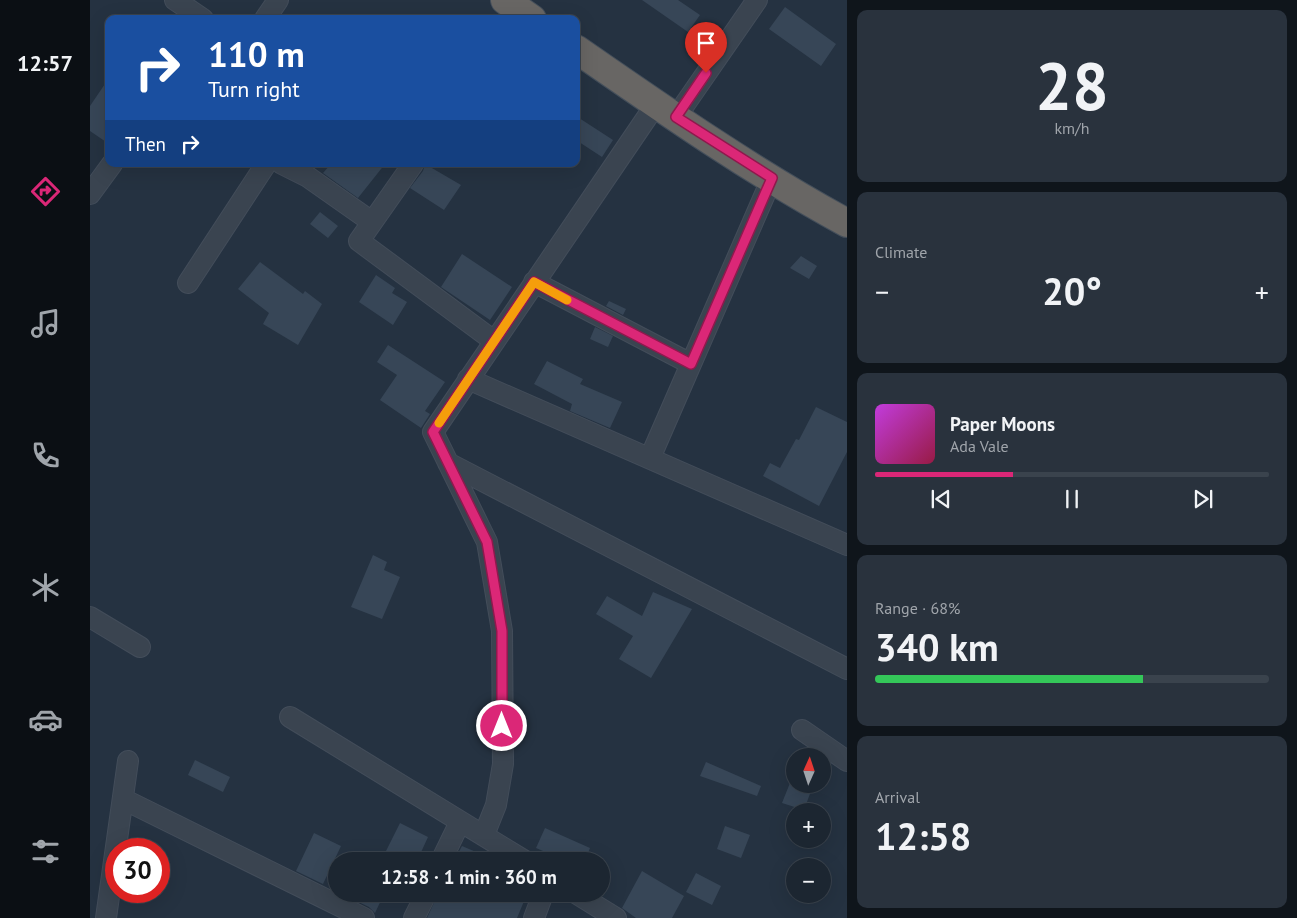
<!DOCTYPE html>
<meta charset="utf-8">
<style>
body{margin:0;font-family:"PT Sans",sans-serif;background:#29323d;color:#f1f3f6;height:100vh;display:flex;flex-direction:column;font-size:19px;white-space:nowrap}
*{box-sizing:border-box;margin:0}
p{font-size:16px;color:#a0a5ab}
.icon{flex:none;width:28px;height:28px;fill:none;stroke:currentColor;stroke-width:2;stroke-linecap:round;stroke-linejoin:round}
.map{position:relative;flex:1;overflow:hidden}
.panel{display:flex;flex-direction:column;gap:10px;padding:10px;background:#0f151b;width:450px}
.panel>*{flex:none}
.top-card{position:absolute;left:15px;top:15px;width:475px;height:152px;border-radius:10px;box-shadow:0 5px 20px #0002,0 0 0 1px #3a434d;background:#1a4fa0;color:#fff;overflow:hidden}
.needle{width:32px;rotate:3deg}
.buttons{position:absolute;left:696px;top:748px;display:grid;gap:10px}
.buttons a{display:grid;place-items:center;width:45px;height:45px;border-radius:50%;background:#1c2631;box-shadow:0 5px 20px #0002,0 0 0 1px #3a434d;font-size:25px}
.speed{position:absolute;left:15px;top:838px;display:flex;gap:10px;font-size:25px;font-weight:700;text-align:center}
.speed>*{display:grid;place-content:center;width:65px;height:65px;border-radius:50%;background:#1c2631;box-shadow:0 5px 20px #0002,0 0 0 1px #3a434d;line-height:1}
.speed .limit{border:8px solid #d22;background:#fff;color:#111}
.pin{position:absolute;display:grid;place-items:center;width:42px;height:42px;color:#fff;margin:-51px -21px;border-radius:50% 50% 50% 0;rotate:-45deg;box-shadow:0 0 5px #0007}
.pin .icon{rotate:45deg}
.me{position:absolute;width:55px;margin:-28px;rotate:0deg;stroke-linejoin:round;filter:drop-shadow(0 0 4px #0008)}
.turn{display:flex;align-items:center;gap:18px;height:105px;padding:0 20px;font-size:22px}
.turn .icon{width:65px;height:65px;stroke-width:2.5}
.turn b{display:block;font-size:35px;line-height:42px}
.then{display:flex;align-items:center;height:48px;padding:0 20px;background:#0003;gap:10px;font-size:19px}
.big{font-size:38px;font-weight:700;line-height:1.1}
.panel .card{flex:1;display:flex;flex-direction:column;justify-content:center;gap:8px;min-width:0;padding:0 18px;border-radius:10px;background:#29323d}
.panel .dial{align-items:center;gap:0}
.dial b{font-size:65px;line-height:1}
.song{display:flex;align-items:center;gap:15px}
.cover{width:60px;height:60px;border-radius:8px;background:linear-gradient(135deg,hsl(290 70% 55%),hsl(340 70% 35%))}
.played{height:5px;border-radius:2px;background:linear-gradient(90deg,#db2777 35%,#3a434d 35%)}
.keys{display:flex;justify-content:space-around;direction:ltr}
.heat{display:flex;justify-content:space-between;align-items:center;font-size:28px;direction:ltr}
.charge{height:8px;border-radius:4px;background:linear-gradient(90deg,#34c759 68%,#3a434d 0)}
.trip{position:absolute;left:238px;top:852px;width:282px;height:50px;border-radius:25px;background:#1c2631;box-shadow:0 5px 20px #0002,0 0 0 1px #3a434d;font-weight:700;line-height:50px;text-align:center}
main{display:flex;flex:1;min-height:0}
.menu{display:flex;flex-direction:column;width:90px;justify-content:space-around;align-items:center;background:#0b0f14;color:#a0a5ab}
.menu .icon{width:35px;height:35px}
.menu .active{color:#db2777}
.menu b{font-size:22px;color:#f1f3f6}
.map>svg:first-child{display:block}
</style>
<main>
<nav class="menu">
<b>12:57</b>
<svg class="icon active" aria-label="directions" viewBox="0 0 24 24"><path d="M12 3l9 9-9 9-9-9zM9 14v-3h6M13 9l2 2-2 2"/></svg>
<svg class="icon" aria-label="music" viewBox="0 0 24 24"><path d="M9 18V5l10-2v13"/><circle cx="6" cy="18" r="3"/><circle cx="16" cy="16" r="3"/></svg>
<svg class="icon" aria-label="phone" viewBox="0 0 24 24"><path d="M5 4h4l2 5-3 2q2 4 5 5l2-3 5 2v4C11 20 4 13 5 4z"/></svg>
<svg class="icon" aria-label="climate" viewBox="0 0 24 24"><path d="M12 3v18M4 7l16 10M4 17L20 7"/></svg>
<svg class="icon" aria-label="car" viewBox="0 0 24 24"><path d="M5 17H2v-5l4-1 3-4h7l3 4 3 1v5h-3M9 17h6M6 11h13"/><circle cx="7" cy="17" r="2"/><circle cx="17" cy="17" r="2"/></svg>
<svg class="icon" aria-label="filters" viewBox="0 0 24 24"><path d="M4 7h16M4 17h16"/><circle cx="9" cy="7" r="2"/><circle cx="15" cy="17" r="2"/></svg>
</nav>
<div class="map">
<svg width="757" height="918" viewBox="0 0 757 918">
<rect width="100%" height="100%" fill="#253241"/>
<path fill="#374657" d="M552,0h36l22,15 -12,17z
M695,7l51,37 -15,22 -52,-37z
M19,78v66l-19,-13v-25z
M486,116l37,24 -11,17 -26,-17z
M241,164h54l-27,34 -35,-25z
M335,164l36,21 -17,25 -34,-22 13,-17z
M230,212l18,14 -10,12 -18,-14z
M372,254l50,33 -22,33 -49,-33z
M711,256l16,10 -8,13 -19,-11z
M170,262l43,32 2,-3 17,13 -24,41 -35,-21 6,-11 -31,-24z
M286,275l19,13 -3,5 15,9 -14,23 -34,-23z
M519,301l17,8 -3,6 -17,-9z
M505,327l18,9 -5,11 -18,-8z
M298,345l57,37 -20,29 5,3 -9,14 -41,-28 17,-25 -20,-13z
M457,361l36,18 -3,5 42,18 -12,26 -40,-17 2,-7 -38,-20z
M726,407l31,15v30l-28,54 -56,-30 7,-13 10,5 16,-29 3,1z
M283,555l14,7 -3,8 16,7 -18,42 -31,-12z
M563,592l39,17 -41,69 -32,-19 14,-23 -37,-22 11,-18 35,20z
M105,760l35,17 -7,15 -35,-17z
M616,762l55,24 -4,10 -57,-20z
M700,783l21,8 -7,19 -22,-7z
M310,823l28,14 -11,24h-36z
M635,826l25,9 -9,23 -24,-9z
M455,828l45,20 -5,13h-39l4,-7 -14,-6z
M224,833l27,13 -18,38 -27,-13z
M372,846l35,15h-43z
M552,871l42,25 -12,22h-36l-14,-10z
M606,873l25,13 -9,19 -26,-13z
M252,894h42l-9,19 -6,-6z
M348,894h89l-10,24h-90z"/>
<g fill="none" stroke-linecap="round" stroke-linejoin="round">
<g stroke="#434d5a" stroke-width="22">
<path id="minor" d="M85,0l28,19
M175,19l13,-19
M586,117l81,-117
M192,164l26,13 64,45
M323,164l-54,77 135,100
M0,194l22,-30
M444,282l157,82
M98,283l78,-119
M378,379l379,166
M560,458l122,-280
M358,463l399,206
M0,617l50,30
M200,717l235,144
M712,730l45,31
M33,799l241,119
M394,835l12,-30 7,-41 -1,-133 -15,-89 -54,-110 223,-328
M351,861l19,-39
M487,894l39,24
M16,918l22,-157
M324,918l12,-24
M444,918l9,-24"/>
</g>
<g stroke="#444f5b" stroke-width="30">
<path id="trunk" d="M415,0l27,19
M486,49c88,61 177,123 271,174"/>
</g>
<use href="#minor" stroke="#3a4450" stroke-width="20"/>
<use href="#trunk" stroke="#686664" stroke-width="28"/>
</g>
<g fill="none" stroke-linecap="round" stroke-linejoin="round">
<g stroke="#8e194d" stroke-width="12">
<path id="route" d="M412,726v-95l-15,-89 -54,-110 101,-150 157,82 81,-186 -96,-61 30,-44"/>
</g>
<use href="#route" stroke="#db2777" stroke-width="9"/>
<path stroke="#f59e0b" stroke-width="9" d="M349,423l95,-141 33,18"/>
</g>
</svg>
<div class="buttons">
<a><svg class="needle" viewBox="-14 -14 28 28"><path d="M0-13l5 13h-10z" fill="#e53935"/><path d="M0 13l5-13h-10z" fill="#a0a5ab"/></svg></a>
<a>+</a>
<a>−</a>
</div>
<div class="speed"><div class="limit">30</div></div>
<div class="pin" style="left:616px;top:73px;background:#d93025"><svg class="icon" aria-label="arrive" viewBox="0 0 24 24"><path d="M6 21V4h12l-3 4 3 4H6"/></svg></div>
<svg class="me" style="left:412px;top:726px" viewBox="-20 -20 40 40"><circle r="17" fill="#db2777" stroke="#fff" stroke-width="3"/><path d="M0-11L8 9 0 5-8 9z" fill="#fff"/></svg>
<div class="trip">12:58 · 1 min · 360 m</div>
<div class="top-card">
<div class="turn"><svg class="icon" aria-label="right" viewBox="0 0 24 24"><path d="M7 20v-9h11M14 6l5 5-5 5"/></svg><div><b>110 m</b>Turn right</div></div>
<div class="then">Then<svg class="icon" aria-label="right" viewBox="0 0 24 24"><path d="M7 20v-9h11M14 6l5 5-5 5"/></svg></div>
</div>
</div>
<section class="panel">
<div class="card dial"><b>28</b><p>km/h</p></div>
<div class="card"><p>Climate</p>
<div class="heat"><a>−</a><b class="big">20°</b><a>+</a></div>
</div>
<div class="card">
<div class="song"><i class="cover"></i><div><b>Paper Moons</b><p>Ada Vale</p></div></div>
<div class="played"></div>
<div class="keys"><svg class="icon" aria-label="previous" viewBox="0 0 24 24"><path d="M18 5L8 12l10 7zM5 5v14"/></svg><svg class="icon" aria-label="pause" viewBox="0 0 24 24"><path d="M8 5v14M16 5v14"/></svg><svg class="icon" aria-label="next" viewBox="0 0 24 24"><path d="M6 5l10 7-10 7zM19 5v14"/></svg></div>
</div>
<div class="card"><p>Range · 68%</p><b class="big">340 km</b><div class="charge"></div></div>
<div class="card"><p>Arrival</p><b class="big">12:58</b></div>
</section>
</main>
